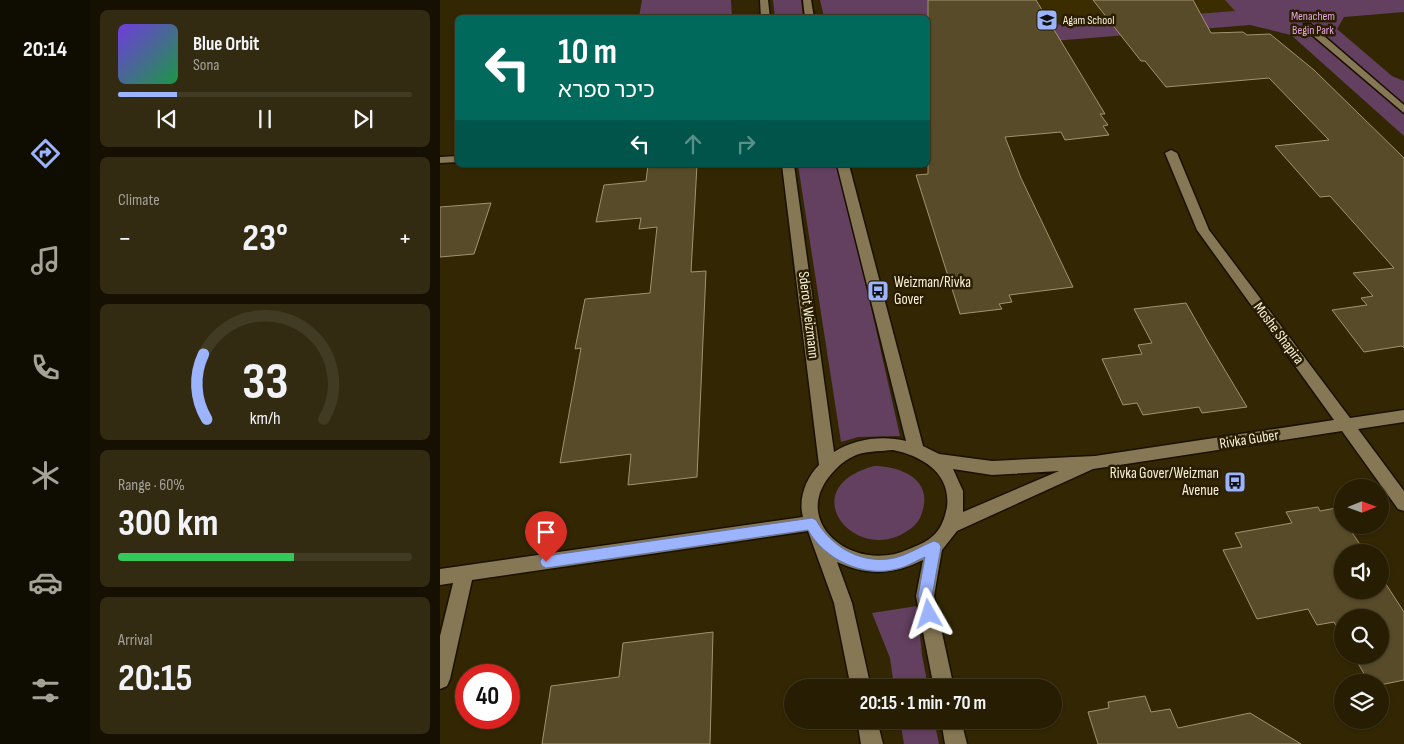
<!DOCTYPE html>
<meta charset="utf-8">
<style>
body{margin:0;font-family:"Sofia Sans Condensed","Noto Sans Hebrew",sans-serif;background:#322a11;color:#f1f3f6;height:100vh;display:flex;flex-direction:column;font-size:19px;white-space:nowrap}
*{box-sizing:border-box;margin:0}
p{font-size:16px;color:#a4a299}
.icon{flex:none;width:28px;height:28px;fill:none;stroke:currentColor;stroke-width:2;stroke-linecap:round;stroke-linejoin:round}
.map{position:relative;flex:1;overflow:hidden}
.panel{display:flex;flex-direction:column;gap:10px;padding:10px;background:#151001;width:350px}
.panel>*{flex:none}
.banner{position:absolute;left:15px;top:15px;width:475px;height:152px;border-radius:8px;box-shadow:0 1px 4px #0004,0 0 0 1px #423b24;background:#00695c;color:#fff;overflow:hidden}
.needle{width:32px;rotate:89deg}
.fabs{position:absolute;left:894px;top:479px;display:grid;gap:10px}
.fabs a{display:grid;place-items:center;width:55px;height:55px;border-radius:50%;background:#261d02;box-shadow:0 1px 4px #0004,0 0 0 1px #423b24;font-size:25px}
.speed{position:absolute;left:15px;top:664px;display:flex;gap:10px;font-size:25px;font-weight:700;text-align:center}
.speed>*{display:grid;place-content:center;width:65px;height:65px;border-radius:50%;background:#261d02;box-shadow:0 1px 4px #0004,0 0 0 1px #423b24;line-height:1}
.speed .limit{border:8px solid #d22;background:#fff;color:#111}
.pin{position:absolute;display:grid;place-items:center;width:42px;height:42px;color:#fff;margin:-51px -21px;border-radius:50% 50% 50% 0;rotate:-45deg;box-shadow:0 0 5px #0007}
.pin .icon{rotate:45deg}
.me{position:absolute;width:55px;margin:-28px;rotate:354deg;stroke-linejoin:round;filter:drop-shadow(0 0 4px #0008)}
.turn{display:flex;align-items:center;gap:18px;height:105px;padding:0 20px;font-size:22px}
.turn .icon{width:65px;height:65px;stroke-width:2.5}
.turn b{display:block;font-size:35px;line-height:42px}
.lanes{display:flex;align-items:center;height:48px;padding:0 20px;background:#0003;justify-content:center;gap:25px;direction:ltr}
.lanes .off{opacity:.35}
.big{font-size:38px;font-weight:700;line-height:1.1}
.panel .card{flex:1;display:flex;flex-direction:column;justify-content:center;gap:8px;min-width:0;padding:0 18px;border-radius:8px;background:#322a11}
.panel .dial{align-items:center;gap:0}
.dial svg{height:130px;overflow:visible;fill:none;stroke:#423b24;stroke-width:7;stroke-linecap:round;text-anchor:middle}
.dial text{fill:#f1f3f6;stroke:none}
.song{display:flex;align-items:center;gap:15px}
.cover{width:60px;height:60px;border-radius:8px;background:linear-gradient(135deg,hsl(260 70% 55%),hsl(140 70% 35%))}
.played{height:5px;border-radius:2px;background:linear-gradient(90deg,#9cb4fd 20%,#423b24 20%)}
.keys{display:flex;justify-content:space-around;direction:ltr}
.heat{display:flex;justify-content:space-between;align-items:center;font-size:28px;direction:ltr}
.charge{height:8px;border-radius:4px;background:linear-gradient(90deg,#34c759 60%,#423b24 0)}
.trip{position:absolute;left:344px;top:679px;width:278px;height:50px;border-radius:25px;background:#261d02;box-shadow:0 1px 4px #0004,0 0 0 1px #423b24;font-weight:700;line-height:50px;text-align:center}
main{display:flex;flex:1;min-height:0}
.dock{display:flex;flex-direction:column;width:90px;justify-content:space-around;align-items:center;background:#0f0c01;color:#a4a299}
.dock .icon{width:35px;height:35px}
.dock .active{color:#9cb4fd}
.dock b{font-size:22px;color:#f1f3f6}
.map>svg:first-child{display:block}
</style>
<main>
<nav class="dock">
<b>20:14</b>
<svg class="icon active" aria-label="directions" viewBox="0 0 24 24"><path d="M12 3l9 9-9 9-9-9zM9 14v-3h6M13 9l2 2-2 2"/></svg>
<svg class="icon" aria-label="music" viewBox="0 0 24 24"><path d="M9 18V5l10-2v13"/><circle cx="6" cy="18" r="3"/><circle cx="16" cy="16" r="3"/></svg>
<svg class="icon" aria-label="phone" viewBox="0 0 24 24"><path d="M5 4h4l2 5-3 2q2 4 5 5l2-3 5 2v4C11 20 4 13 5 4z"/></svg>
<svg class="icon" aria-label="climate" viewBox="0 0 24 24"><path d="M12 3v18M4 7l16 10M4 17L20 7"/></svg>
<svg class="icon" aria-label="car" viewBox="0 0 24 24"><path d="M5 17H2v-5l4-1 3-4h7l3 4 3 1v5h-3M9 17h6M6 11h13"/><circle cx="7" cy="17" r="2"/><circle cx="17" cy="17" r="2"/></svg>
<svg class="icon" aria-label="filters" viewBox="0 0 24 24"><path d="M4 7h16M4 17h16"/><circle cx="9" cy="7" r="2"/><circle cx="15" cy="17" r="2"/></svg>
</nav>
<section class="panel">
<div class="card">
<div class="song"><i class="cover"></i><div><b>Blue Orbit</b><p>Sona</p></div></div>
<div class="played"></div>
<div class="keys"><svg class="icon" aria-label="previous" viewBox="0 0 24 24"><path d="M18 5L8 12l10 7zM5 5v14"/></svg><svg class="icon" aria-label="pause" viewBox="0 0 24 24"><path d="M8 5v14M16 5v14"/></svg><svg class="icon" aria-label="next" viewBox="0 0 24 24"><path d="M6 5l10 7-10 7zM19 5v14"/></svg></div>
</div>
<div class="card"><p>Climate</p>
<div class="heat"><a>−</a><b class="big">23°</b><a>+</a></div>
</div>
<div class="card dial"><svg viewBox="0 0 100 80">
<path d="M14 69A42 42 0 1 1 86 69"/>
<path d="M14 69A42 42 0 0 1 12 29" stroke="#9cb4fd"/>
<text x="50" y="56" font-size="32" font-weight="700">33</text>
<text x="50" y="72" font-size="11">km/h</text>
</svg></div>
<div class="card"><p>Range · 60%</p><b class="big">300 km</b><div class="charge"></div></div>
<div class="card"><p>Arrival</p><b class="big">20:15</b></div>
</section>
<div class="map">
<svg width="964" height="744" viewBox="0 0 964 744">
<rect width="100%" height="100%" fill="#332703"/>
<path fill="#3c2d00" d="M531,0h254l11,11 -249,19z"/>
<path fill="#633f60" d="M202,0h89l1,17h-93z
M333,0h28l2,17h-28z
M380,0h151l16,30 248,-19 -10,-11h179v12l-60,5 -7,12 55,47 12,5v55l-113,-101 -41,-10 -322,26v-33l-104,-1z
M358,165h41l61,271 -42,1 -17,5z
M434,466c22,0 54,10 50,38 -1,8 -4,16 -9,21 -54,49 -127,-36 -41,-59z
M477,606l5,49 6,32h-34l-4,-29 -18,-45z
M460,720h34l5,24h-35z"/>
<path fill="#584b29" stroke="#a1936e" d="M488,0h108l69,114h-5l8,11 -5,1 6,9 -44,5 -4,-8 -56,5 16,41 52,109 -64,8 3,7 -13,2 3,5 -42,5 -44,-139 12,-1z
M653,0h100l18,33 32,-1 4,3 23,-1 44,36 90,88v190l-2,-2 -38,6 -32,-42 35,-5 -6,-7 12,-2 -20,-23 41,-5 -64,-72 -10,1 -45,-51 54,-6 -60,-62 -103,9 -21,-26h-4z
M208,165h49l-6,107 15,-1 -9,206 -69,8 3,-31 -71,9 21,-115 -6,1 10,-50 65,-6 7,-66 -18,2 2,-11 -45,4 8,-37 42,-4z
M51,203l-17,51 -34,3v-50z
M746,303l21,37 40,67 -45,6 -3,-6 -56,8 -6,-12 -14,2 -21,-46 40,-5 -4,-9 14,-2 -18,-34z
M878,507l2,4 16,-3 6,10v7h5l18,27h-23v38h38v-15l24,37v68l-24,5v-3h-11l-16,-27h27v-37h-38v18l-8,-14 -17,3 -9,-16 -51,10 -34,-69 19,-3 -7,-14 57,-10 -6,-11z
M273,632l-3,112h-168l9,-58 68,-9 4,-34z
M705,696l6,16 19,-3 8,19 72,-15 51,31h-203l-10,-32 21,-4 -1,-6z"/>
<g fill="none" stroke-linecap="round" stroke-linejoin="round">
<g stroke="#191000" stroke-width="3">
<path id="minor" d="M320,0h8l2,18h-9z
M363,0h8l3,18h-9z
M864,24h6l94,81v8l-100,-85z
M731,150l6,3 32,77 141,188 54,-8v12l-46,7 46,62v20l-6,-2 -56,-78 -249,38 -136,62 -15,19 -8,46 20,92h-20l-18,-92 7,-36c-30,15 -56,16 -86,2l15,41 19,85h-20l-17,-85 -26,-72 -336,49 -22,99 -3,7 -7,3v-53l13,-53 -13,2v-16l363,-52c-5,-18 3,-39 16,-52l-37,-300h12l40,287c20,-13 48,-17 72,-11l-69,-276h12l74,281 16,8 53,7 103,-5 239,-36 -137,-190 -32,-77zM453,450c29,6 58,23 54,57 -2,10 -5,20 -12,27 -8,8 -16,11 -26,15 -55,26 -123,-28 -75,-78 6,-7 16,-14 25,-17 11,-3 23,-3 34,-4zM513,469l39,6 67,-4 -96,41v-21z
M18,156v6l-18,1v-6z
M417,720h20l6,24h-22z
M501,720h20l6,24h-22z"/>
</g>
<use href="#minor" fill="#867854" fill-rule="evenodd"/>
</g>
<path fill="#9cb4fd" stroke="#6575a4" d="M372,518l4,2c15,27 46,45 78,38 14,-3 27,-12 40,-17l5,2 2,4 -9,49 4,18 -2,5 -5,2 -5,-2 -6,-23 7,-39c-9,4 -19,10 -28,12 -34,9 -73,-10 -89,-39l-262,38 -4,-2 -2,-4 2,-5 4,-1z"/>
<defs>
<g id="school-square" transform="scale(1.125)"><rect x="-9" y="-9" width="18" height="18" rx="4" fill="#9cb4fd" stroke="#291d00"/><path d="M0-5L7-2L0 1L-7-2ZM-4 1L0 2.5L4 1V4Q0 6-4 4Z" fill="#111"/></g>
<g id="bus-square" transform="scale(1.125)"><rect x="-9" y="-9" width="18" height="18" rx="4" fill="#9cb4fd" stroke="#291d00"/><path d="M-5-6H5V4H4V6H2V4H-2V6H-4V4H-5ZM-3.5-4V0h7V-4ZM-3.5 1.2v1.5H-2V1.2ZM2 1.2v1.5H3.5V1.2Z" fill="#111"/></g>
</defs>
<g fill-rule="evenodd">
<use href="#school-square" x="607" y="20"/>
<use href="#bus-square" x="438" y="291"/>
<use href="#bus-square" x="795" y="482"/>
</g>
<g text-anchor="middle" stroke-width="5" stroke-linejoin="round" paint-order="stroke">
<g font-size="12" fill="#e8a4e2" stroke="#291d00">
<text x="873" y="20">Menachem<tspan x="873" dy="14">Begin Park</tspan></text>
</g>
<g font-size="12" fill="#f8f1dd" stroke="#291d00" text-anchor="start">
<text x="623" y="24">Agam School</text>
</g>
<g font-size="15" fill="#f8f1dd" stroke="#291d00" text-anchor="start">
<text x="454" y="287">Weizman/Rivka<tspan x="454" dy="17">Gover</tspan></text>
<text x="779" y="478" text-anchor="end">Rivka Gover/Weizman<tspan x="779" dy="17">Avenue</tspan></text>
</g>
<g font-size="15" fill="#f8f1dd" stroke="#291d00">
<text transform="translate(369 315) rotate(83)" y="5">Sderot Weizmann</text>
<text transform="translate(839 333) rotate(53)" y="5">Moshe Shapira</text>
<text transform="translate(809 439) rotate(-9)" y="5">Rivka Guber</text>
</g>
</g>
</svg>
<div class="fabs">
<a><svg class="needle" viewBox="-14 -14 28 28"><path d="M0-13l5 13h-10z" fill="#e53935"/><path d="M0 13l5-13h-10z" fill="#a4a299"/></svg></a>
<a><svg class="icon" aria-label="sound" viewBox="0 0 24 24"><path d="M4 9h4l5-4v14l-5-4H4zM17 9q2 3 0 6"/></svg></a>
<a><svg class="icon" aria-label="search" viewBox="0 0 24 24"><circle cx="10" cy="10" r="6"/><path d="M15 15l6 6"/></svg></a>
<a><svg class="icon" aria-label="layers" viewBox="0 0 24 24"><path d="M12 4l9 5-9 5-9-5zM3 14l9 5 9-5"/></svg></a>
</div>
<div class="speed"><div class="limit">40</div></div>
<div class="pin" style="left:106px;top:562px;background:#d93025"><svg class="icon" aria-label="arrive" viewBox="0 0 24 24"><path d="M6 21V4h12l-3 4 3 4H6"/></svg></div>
<svg class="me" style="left:489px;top:614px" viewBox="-20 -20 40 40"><path d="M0-17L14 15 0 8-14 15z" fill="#9cb4fd" stroke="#fff" stroke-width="4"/></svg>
<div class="trip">20:15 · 1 min · 70 m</div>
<div class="banner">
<div class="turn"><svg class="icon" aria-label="left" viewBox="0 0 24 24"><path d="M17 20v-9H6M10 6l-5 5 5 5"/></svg><div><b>10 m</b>כיכר ספרא</div></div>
<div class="lanes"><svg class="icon" aria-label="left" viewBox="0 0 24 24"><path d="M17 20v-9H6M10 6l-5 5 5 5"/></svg><svg class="icon off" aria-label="ahead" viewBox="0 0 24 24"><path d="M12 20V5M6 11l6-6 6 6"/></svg><svg class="icon off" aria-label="right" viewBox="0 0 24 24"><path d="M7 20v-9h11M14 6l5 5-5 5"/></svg></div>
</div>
</div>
</main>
